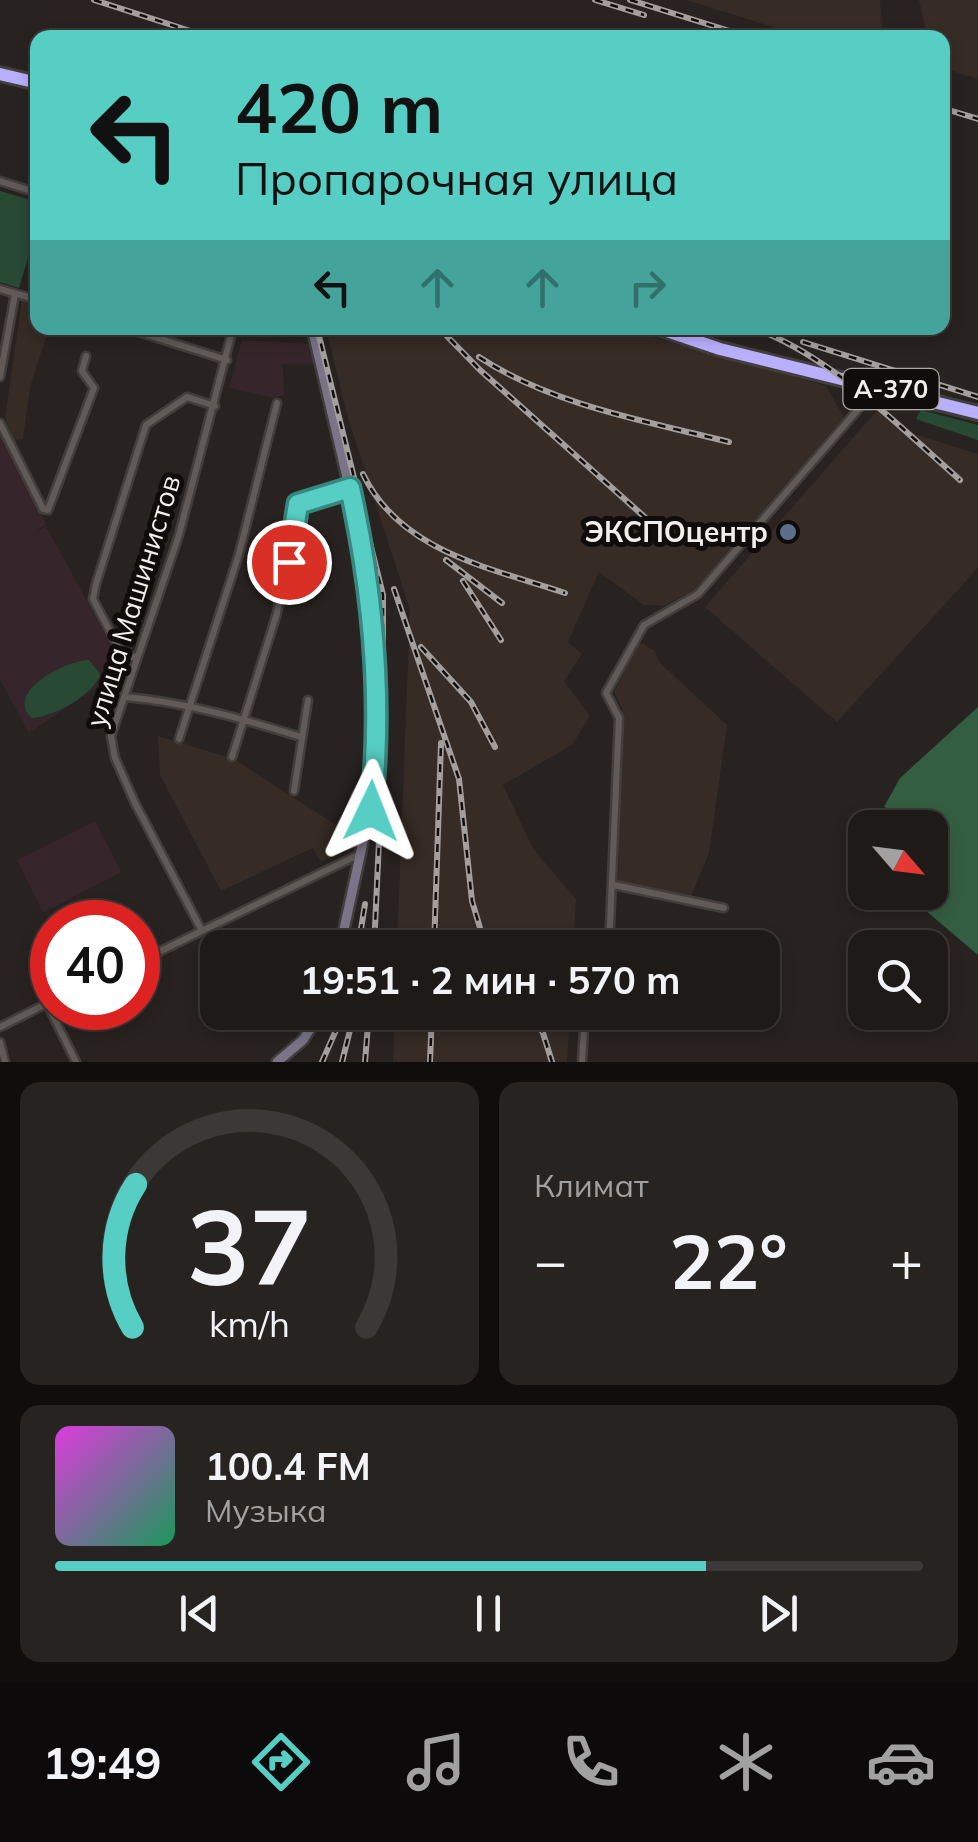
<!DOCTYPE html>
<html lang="ru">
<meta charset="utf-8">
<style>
body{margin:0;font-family:Mulish,sans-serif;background:#262321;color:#f1f3f6;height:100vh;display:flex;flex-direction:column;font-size:38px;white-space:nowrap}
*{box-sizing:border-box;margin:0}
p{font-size:32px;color:#a1a1a2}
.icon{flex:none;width:55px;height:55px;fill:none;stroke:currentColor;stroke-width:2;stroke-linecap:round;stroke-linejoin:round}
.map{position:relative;height:1062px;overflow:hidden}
.panel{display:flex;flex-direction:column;gap:20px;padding:20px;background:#100e0d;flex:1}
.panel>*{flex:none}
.hud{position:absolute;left:30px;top:30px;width:920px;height:305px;border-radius:20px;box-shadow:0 5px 15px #0003,0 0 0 2px #3c3837;background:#56cec3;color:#111;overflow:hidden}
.needle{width:65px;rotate:118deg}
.tools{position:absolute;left:848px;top:810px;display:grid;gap:20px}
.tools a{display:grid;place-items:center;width:100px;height:100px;border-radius:20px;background:#1e1a18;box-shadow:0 5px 15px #0003,0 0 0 2px #3c3837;font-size:50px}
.speed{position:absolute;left:30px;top:900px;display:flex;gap:20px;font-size:50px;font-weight:700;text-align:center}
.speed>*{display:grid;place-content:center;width:130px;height:130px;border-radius:50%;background:#1e1a18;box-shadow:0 5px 15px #0003,0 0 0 2px #3c3837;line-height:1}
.speed .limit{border:15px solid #d22;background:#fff;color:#111}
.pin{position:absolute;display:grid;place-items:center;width:85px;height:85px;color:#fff;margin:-42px;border:5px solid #fff;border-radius:50%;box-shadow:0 2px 10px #0007}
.me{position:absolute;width:110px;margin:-55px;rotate:2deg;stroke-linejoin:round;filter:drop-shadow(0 0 8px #0008)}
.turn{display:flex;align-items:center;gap:35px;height:210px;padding:0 40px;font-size:45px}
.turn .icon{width:130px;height:130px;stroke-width:2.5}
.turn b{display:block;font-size:70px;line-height:85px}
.lanes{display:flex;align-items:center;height:95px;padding:0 40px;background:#0003;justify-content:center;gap:50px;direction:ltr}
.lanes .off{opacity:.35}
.big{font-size:75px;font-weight:700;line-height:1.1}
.panel .tile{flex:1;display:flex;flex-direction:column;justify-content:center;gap:15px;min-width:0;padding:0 35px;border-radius:20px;background:#262321}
.panel .dial{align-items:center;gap:0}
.dial svg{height:260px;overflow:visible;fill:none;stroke:#3c3837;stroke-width:7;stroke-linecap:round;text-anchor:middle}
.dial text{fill:#f1f3f6;stroke:none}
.song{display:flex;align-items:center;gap:30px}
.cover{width:120px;height:120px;border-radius:15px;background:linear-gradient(135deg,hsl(300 70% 55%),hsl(150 70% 35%))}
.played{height:10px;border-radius:5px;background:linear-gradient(90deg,#56cec3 75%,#3c3837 75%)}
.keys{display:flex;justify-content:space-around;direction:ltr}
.heat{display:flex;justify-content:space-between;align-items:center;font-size:55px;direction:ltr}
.panel .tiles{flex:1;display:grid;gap:20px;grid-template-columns:1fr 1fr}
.tile:last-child{grid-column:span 2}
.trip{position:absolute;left:200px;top:930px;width:580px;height:100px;border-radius:20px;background:#1e1a18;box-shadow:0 5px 15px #0003,0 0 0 2px #3c3837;font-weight:700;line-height:100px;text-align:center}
.menu{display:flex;height:160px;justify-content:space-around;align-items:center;background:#0c0a0a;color:#a1a1a2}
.menu .icon{width:70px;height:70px}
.menu .on{color:#56cec3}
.menu b{font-size:45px;color:#f1f3f6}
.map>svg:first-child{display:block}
</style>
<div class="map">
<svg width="978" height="1062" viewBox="0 0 978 1062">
<rect width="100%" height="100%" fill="#282220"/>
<path fill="#362b25" d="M686,0h194l3,37h-78z
M919,0h59v79l-35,-11 -1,-30 -15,-1z
M22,300l15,4 1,24h11l-19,59 -7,52 -9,1 -9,-23z
M331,328h289l206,58 18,31 -150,173 -31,16 -19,-1 -45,-33 -31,70 14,12 -18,27 26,35 -18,29 -69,40 31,65 42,49 -3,48h-176l13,-337 -62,-192 -21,-85z
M880,407l31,26 67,21v114l-141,154 -132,-115z
M640,642l15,9 4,11 68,63 -18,128 -18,43 -73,-15 4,-173 -8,-16z
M158,736l76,23 116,75 -1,14 -28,14 -8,-14 -92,43 -61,-116z
M395,1013h175l-3,49h-174z"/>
<path fill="#37252c" d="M242,340l72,4 4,20h-35l1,30 -10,4 -45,-10z
M0,432l46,92 -12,9 12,-7 78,143 -95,64 -29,-53z
M95,821l26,51 -78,41 -26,-53z"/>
<path fill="#284a34" d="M0,191l37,11v26l-18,60 -19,-6z
M921,410l57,15v15l-62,-21z
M89,660l11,14c-5,20 -47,43 -68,44 -29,-25 34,-58 57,-58z"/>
<path fill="#345e42" d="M978,707v248l-73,-62 25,-1v-64l-25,-1 -10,-16 -11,-4 16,-29z"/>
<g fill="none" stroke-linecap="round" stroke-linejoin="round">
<g stroke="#423e3c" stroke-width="11">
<path id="street" d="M0,181l38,12
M0,289l38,11
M126,328l101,32
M0,377l15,-83
M0,423l43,86 5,1 46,-122 -12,-17 4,-15
M138,656l-14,2 -31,-59 3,-15 50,-159 41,-28 28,9
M125,697c60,5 118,22 176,40
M179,739l60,-185 38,-151
M232,757l45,-144 21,-109 51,-16
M294,791l14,-91
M614,885l110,23
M202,931l-67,-128 -20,-45 -4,-22 68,-201 54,-207
M609,948l10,-230 -13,-25 38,-68 54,-31 177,-204
M138,962l224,-109
M47,1004l29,58
M0,1027l52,-26
M0,1042l5,20
M582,1062l2,-33 8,-17"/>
</g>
<g stroke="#423e3c" stroke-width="14">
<path id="secondary" d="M312,328l52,222 9,79 -1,171 -32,148
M277,1062l26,-22 18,-28"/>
</g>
<g stroke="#423e3c" stroke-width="18">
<path id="highway" d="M0,74l38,9
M658,328l62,21 258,64"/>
</g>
<use href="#street" stroke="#615a57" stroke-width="6"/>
<use href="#secondary" stroke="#7b7489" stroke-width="9"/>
<use href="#highway" stroke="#b9b0fd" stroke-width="12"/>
<g stroke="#a49f9d" stroke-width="6">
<path id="rail" d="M94,0l118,38
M595,0l49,15
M630,0l122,38
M942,108l36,11
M317,328l66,267v161l-9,192
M439,328l41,42 187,167
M754,328c80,30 142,96 206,152
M803,342l175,55
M479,357c73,48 166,64 250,85
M363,474c37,78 128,94 202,119
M446,560l56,43
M463,581l38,59
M394,589l65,190 13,122 14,47
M421,647l50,55 24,45
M358,948l7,-44
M434,948l7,-205
M530,1012l13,21 9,29
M322,1062l22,-50
M342,1062l10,-40
M365,1062l4,-50
M430,1062l2,-50"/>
</g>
<use href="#rail" stroke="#0f0c0b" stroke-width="2.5" stroke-dasharray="8" stroke-linecap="butt"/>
</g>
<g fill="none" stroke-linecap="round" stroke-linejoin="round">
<g stroke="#38867f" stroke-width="25">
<path id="route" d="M289,562l9,-58 52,-16c23,104 33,216 21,323"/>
</g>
<use href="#route" stroke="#56cec3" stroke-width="18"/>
</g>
<circle fill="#5c6f8a" stroke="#0f0c0b" stroke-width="4" cx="788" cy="532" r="10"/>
<g text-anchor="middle" stroke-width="10" stroke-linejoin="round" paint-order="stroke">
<rect fill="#0f0c0b" stroke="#aeaaa8" stroke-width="2.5" x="843.5" y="369" width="95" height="40" rx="8"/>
<g font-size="25" font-weight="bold" fill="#f2eeec">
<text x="891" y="398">А-370</text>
</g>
<g font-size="28" font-weight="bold" fill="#f2eeec" stroke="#0f0c0b" text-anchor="end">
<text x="768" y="542">ЭКСПОцентр</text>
</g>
<g font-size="28" fill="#f2eeec" stroke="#0f0c0b">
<text transform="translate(133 601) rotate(-73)" y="10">улица Машинистов</text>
</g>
</g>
</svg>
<div class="tools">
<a><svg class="needle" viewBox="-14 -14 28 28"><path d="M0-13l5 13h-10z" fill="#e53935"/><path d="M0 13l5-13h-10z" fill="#a1a1a2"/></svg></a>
<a><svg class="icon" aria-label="search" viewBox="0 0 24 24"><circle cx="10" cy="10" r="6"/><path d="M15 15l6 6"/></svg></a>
</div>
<div class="speed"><div class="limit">40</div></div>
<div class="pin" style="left:289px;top:562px;background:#d93025"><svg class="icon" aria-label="arrive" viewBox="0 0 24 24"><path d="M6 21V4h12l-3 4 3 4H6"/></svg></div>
<svg class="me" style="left:371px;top:811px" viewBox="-20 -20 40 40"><path d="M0-17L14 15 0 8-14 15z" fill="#56cec3" stroke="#fff" stroke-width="4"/></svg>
<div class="trip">19:51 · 2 мин · 570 m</div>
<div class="hud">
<div class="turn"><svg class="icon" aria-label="left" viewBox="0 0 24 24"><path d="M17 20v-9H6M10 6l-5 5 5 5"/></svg><div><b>420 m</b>Пропарочная улица</div></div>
<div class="lanes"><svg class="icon" aria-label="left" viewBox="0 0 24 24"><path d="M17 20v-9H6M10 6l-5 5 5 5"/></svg><svg class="icon off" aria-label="ahead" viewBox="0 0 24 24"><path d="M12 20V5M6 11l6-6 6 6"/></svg><svg class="icon off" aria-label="ahead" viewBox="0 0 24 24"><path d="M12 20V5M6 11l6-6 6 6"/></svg><svg class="icon off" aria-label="right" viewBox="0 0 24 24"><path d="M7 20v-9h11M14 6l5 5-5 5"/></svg></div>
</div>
</div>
<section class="panel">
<div class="tiles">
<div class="tile dial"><svg viewBox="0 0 100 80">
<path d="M14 69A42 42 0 1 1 86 69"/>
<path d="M14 69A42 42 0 0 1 15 25" stroke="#56cec3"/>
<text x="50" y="56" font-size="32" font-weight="700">37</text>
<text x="50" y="72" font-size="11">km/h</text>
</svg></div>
<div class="tile"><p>Климат</p>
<div class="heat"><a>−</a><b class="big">22°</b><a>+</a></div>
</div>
<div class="tile">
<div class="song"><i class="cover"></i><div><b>100.4 FM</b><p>Музыка</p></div></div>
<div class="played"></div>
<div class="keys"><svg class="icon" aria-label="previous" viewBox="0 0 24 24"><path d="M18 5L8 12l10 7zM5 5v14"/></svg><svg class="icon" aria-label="pause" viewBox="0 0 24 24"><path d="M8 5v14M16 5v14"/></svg><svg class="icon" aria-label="next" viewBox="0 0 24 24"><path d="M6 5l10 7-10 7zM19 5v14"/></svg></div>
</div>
</div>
</section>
<nav class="menu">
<b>19:49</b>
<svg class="icon on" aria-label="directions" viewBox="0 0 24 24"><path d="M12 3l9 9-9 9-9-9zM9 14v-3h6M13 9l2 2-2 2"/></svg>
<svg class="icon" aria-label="music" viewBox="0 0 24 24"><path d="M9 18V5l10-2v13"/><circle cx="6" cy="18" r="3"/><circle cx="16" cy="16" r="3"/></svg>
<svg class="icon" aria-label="phone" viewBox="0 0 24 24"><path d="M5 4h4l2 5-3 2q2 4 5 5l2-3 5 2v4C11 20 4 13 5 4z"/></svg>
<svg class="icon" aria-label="climate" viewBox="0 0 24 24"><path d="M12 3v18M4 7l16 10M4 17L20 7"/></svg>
<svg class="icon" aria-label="car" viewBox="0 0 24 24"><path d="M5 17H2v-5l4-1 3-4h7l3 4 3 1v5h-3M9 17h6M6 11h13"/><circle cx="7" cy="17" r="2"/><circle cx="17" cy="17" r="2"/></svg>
</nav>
